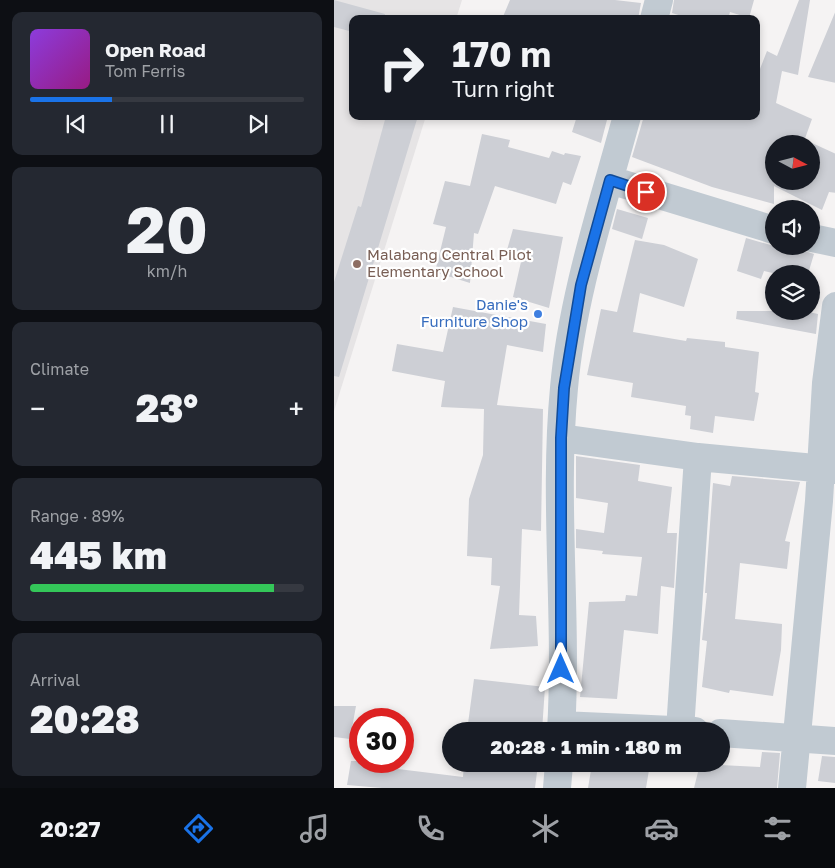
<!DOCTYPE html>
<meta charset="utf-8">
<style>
body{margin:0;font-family:"Golos Text",sans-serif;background:#242831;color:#f1f3f6;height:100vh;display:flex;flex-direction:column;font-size:19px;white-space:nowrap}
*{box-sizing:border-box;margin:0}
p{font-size:16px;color:#9ea1a6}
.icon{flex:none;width:28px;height:28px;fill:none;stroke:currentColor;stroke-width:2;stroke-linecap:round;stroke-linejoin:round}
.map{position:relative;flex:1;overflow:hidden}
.side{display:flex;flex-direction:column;gap:12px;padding:12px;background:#0d0f14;width:334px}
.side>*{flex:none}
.guide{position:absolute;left:15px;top:15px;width:411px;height:105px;border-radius:10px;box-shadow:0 2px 8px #0003;background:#171b24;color:#f1f3f6;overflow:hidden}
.needle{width:32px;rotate:97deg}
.buttons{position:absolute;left:431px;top:135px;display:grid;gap:10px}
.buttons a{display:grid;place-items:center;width:55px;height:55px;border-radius:50%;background:#171b24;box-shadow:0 2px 8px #0003;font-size:25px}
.speed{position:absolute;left:15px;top:708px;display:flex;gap:10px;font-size:25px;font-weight:700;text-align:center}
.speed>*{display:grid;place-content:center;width:65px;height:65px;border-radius:50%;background:#171b24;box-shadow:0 2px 8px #0003;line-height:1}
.speed .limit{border:8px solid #d22;background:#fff;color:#111}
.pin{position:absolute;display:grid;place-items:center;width:42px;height:42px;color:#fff;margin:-21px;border:2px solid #fff;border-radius:50%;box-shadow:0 1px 5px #0007}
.me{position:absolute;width:55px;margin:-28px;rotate:0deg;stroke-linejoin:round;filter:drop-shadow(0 0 4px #0008)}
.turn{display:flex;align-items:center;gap:18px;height:105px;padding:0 20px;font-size:22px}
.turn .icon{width:65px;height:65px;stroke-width:2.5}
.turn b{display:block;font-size:35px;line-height:42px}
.big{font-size:38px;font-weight:800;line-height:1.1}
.side .widget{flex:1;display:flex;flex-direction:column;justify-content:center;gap:8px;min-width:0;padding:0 18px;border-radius:10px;background:#242831}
.side .dial{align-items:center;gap:0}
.dial b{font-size:65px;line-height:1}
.song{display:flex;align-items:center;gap:15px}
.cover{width:60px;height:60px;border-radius:8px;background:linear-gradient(135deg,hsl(270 70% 55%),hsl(310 70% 35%))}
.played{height:5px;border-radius:2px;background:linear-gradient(90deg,#1a73e8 30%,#363941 30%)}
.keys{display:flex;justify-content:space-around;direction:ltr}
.heat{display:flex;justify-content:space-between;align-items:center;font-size:28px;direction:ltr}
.charge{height:8px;border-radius:4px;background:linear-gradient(90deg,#34c759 89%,#363941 0)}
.trip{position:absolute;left:108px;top:722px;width:288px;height:50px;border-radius:25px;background:#171b24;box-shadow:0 2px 8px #0003;font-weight:800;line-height:50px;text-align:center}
.dock{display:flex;height:80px;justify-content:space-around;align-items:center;background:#090b0e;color:#9ea1a6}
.dock .icon{width:35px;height:35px}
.dock .active{color:#1a73e8}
.dock b{font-size:22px;color:#f1f3f6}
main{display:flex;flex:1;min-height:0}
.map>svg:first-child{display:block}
</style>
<main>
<section class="side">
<div class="widget">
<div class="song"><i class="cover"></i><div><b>Open Road</b><p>Tom Ferris</p></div></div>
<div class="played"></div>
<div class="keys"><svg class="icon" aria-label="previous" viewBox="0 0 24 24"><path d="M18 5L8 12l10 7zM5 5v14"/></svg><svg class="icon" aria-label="pause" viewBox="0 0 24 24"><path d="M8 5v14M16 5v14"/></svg><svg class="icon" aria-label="next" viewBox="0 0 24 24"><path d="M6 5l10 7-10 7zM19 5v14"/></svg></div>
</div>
<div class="widget dial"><b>20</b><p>km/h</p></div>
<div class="widget"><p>Climate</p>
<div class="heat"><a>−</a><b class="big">23°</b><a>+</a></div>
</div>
<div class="widget"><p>Range · 89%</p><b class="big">445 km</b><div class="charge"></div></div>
<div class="widget"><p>Arrival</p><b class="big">20:28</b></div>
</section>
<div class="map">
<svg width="502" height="788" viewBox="0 0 502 788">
<rect width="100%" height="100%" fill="#f5f3f3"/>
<path fill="#e6e4e5" d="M0,0h128l-6,19h-103v97h73l-92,295z"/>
<path fill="#cdcfd5" d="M0,0l51,14 -1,5h-31v13l-19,-5z
M176,0h105l26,3 -3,16h-136z
M340,0h80l-5,18 -19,-6 -2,7h-37l-19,-6z
M465,0h11l-12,75 -16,-4 -6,32 36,16 -9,25h-29v37h38v-38l24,11v39l-7,-1 -7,18 -48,-24v18l-62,-17 -80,-30 12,-41h112v-37l11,-28 10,5z
M502,10v73l-28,-6z
M52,116h32l-79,261 -5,-1v-94l24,-76 3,1z
M243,116h31l-7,27 -29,-11z
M148,134l28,6 -2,7 41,11 3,-7 12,4 1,-2 16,3 -10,29 -8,-3 -7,22 -61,-18 -17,48 -4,-1 -4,50 -35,-11 11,-45 -13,-3 12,-43 25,5z
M283,209l31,9 -6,21 -30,-10z
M179,229l50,8 -14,71 -36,-11 10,-44 -16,-3z
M412,238l28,8h25l3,4 12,4 -6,20h-31l-13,-3 -3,8 -24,-8z
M301,240l29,5 34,14 -14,48 -44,-14 -7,39 53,9 1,-3 38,4v5l34,5 -4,40 4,1 -5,28 -39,-5 -2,17 -23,-4 1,-13 -6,-1 1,-9 -55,-9 2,-14 -46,-8 14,-66 16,3z
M119,307l93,17 -3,28 -36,-7 -10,60 46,4 -2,122 -19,-2 -3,86 17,1 2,30 -48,3 10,-63 -9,-1 1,-27 -25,-2 2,-57 14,-44 1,-46 -43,-2 4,-26 -53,-10 5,-27 46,8z
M403,311h67l14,3 -2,20 -80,-15z
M242,456l64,9 -2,16 34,6 -5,46h10l-3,55 -13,-2 -3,48 -34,-4 -7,69 -37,-2 9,-95 36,-1 1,-6 11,1 5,-39 -40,-3 1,-3 -27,-3v-19l28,4 4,-30 -32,-5z
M398,476l68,6 -15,59 5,1 -3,27 -47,-6 -5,56 47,5 -1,26 -8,46 -43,-6 -1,3 -27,-6 5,-46 -5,-1 5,-47h-2l8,-110 17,3z
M140,679l71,8 -3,44h-75z
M0,706h22l-6,33 -16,-2z
M428,752l18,1 -3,35h-83l6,-24 60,3z
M488,756l14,1v26l-18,-2z
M17,761h48l-1,8 65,8 1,-13h74l-3,24h-153l-35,-3z
M258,764h58l-4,24h-58z"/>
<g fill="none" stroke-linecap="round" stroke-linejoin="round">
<path stroke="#c1cad2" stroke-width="28" d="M320,19l5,-19
M276,180l164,50
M478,238l24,5
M227,438l137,19 138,13
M227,725l134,6
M346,730l18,-273
M227,731c7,-114 -8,-229 3,-343 8,-92 39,-183 63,-272
M386,733l116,8
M223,788l2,-24
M458,788l27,-287 7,-118 10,-77"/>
</g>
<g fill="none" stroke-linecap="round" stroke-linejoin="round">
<g stroke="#114b97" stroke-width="12">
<path id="route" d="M227,669v-231l3,-50 17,-103 29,-105 36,12"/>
</g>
<use href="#route" stroke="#1a73e8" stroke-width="9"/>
</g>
<circle fill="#8d6e63" stroke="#fff" stroke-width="2" cx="23" cy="264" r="5"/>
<circle fill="#3f7fe0" stroke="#fff" stroke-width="2" cx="204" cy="314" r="5"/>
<g text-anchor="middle" stroke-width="4.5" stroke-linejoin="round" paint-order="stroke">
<g font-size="15" fill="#785e54" stroke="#fff" text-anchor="start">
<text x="33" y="260">Malabang Central Pilot<tspan x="33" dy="17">Elementary School</tspan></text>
</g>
<g font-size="15" fill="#366cbe" stroke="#fff" text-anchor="end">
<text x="194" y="310">Danie's<tspan x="194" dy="17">Furniture Shop</tspan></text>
</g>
</g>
</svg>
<div class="buttons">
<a><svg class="needle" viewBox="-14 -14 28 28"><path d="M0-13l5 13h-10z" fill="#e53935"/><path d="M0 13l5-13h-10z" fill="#9ea1a6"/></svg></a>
<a><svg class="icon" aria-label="sound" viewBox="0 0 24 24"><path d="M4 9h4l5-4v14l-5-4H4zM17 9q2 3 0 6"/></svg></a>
<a><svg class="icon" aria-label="layers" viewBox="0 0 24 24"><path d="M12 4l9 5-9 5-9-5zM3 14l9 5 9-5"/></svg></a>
</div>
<div class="speed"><div class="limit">30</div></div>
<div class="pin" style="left:312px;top:192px;background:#d93025"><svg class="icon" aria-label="arrive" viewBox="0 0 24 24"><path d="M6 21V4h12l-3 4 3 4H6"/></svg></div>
<svg class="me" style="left:227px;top:669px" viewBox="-20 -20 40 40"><path d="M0-17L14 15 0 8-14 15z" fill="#1a73e8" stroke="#fff" stroke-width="4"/></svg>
<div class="trip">20:28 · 1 min · 180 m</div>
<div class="guide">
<div class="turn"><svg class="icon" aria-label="right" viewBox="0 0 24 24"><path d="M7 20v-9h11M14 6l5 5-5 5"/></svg><div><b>170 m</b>Turn right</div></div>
</div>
</div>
</main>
<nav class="dock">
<b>20:27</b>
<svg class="icon active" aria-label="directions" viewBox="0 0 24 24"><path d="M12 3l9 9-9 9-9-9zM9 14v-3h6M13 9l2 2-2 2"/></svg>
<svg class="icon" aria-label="music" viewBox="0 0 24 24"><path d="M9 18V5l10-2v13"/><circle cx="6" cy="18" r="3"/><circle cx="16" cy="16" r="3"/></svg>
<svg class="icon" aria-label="phone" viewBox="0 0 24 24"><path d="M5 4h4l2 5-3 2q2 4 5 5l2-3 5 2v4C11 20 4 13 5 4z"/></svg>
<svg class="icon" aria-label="climate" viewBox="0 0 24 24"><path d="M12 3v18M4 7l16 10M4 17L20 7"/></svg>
<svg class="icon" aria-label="car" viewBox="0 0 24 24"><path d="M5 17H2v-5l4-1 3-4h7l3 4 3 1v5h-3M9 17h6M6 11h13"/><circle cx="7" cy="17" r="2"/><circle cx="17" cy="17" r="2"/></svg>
<svg class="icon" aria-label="filters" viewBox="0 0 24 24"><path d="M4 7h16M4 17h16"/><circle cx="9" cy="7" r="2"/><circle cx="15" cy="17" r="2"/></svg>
</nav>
